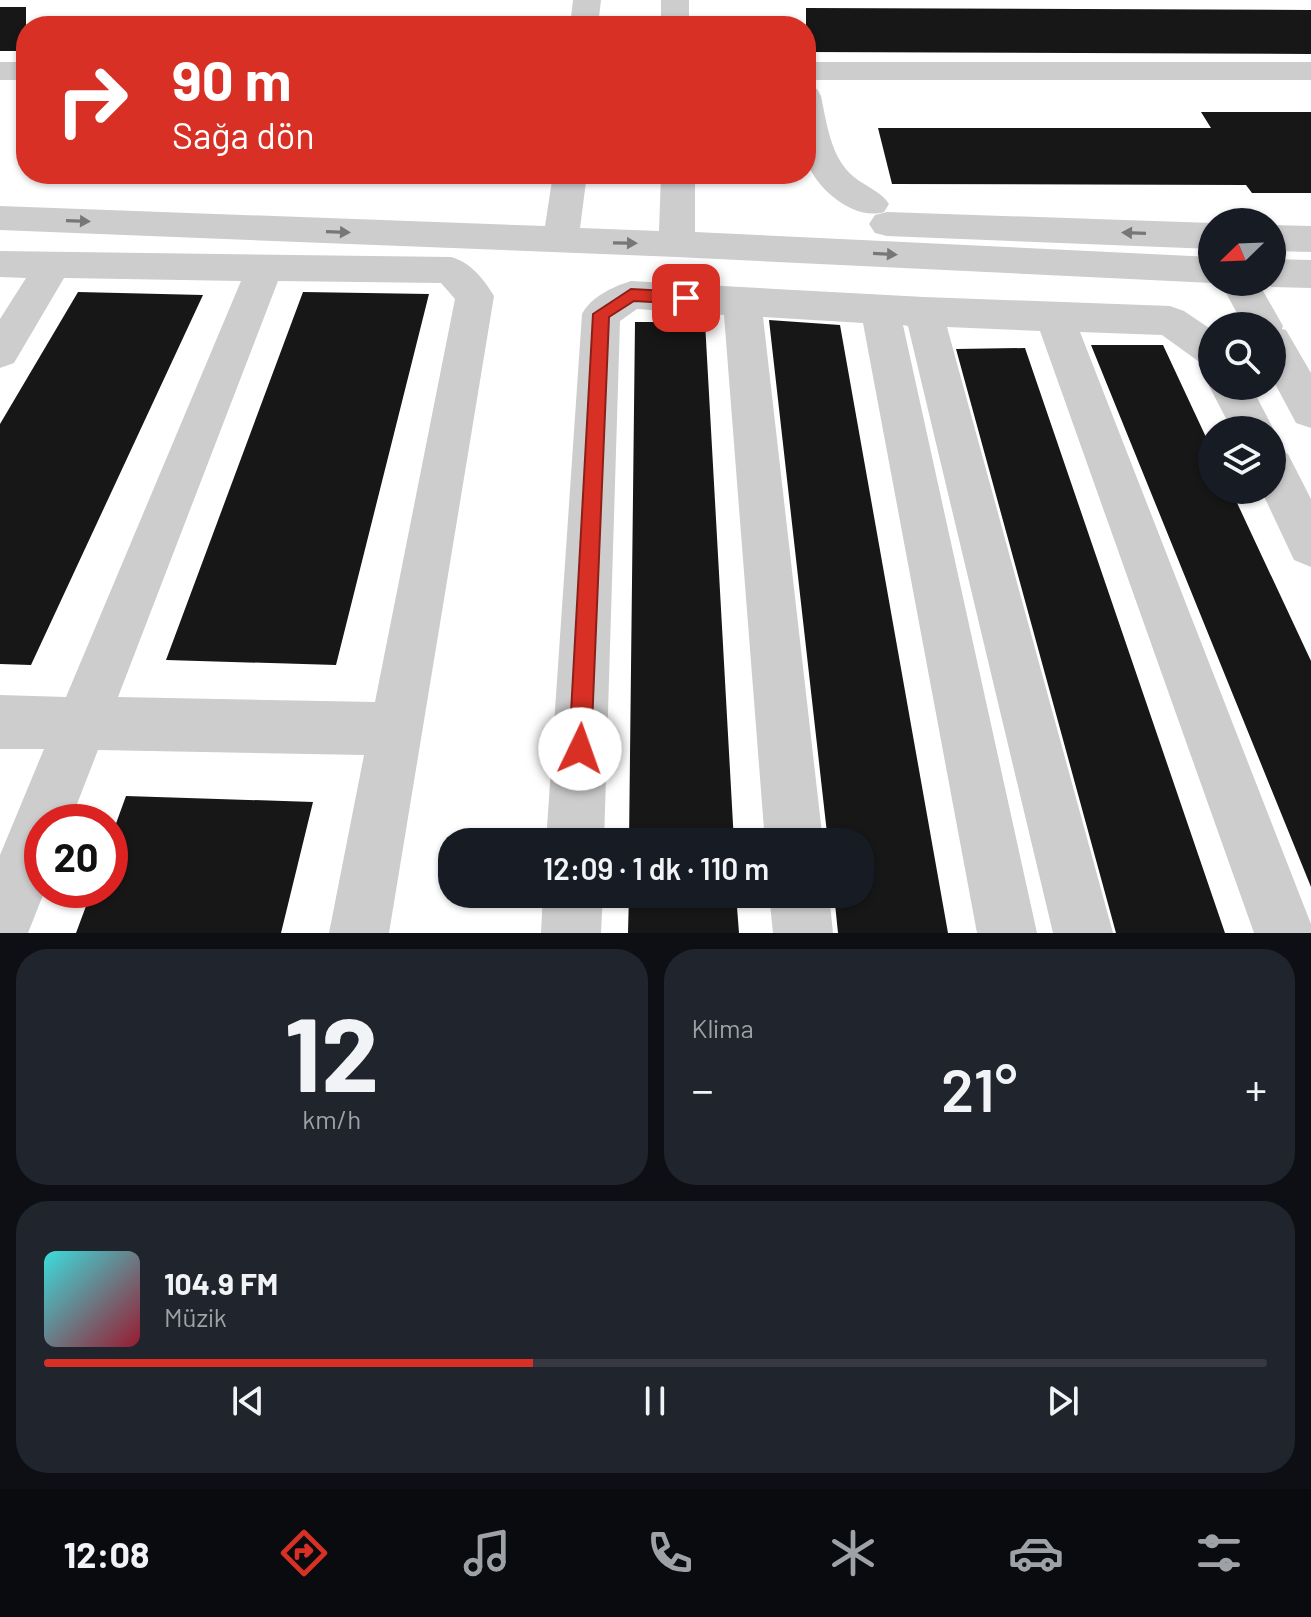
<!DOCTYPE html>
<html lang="tr">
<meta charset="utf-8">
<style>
body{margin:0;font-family:Barlow,sans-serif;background:#20242c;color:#f1f3f6;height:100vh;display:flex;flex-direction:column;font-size:30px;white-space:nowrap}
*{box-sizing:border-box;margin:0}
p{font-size:26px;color:#9ea1a6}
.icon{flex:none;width:44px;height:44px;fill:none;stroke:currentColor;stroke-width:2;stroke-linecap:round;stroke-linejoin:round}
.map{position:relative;height:933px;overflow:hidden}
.side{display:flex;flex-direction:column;gap:16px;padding:16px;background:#0d0f14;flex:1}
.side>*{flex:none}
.banner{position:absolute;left:16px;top:16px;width:800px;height:168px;border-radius:32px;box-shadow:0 2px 6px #0004;background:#d93025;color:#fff;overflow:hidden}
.needle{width:52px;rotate:247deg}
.fabs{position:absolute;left:1198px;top:208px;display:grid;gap:16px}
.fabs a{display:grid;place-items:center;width:88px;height:88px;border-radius:50%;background:#171b24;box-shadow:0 2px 6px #0004;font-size:40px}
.speed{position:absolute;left:24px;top:804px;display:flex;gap:16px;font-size:40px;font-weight:700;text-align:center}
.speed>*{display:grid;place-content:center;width:104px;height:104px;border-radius:50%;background:#171b24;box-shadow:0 2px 6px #0004;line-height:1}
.speed .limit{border:12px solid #d22;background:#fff;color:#111}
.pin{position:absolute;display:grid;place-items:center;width:68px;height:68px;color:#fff;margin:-34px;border-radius:16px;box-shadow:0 4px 12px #0006}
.me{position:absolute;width:88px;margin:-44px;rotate:3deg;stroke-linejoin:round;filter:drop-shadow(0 0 6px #0008)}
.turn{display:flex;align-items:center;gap:28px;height:168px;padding:0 24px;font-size:36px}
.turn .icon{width:104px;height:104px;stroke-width:2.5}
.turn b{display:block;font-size:56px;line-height:68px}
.big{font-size:60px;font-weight:600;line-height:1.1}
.side .widget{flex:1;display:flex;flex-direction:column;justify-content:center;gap:12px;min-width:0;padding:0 28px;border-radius:32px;background:#20242c}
.side .dial{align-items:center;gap:0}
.dial b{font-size:104px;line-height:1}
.song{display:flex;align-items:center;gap:24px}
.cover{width:96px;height:96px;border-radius:12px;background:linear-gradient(135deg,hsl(180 70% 55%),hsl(350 70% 35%))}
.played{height:8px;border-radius:4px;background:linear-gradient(90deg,#d93025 40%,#363941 40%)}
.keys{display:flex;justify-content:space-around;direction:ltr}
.heat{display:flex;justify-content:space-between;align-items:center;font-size:44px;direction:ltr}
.side .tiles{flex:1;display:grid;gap:16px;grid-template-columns:1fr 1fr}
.widget:last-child{grid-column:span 2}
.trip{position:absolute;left:438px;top:828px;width:436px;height:80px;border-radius:32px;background:#171b24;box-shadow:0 2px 6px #0004;font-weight:600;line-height:80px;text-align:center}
.tabs{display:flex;height:128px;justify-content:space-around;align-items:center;background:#090b0e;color:#9ea1a6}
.tabs .icon{width:56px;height:56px}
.tabs .active{color:#d93025}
.tabs b{font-size:36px;color:#f1f3f6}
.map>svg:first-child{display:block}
</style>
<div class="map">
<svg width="1311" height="933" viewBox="0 0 1311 933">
<rect width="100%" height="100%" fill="#fff"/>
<path fill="#171717" d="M0,7h26v44h-26z
M806,8l505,2v44l-505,-2z
M1201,112h110v81h-59l-6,-8 -354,-1 -14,-56h333z
M78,292l125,3 -172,370 -31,-1v-240z
M303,292l126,2 -93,371 -170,-5z
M769,320l71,5 108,608h-110l-4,-39h26v-52h-32z
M635,322h70l29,520h-105z
M1091,345h72l49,105v40h19l80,171v226z
M1025,348l200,585h-109l-160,-584z
M126,796l187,6 -32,131h-205l16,-43h18v-50z
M629,894h107l3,39h-111z"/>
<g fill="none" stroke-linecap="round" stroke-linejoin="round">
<path fill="#cdcdcd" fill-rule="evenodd" d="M573,0h28l-3,26h-28z
M661,0h28v26h-28z
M0,62h26v18h-26z
M806,62h505v18h-505z
M806,87l11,2 4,7c6,29 10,62 33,81 12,10 27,14 35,27l-5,8c-29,9 -67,-22 -77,-50 -6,-17 -1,-56 -1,-75z
M553,174h34l-7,54 79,3 2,-57h34v58l517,25v25h5l-5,1 -535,-26 -677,-27v-24l545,20z
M887,212l325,11v26l-325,-13 -12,-3 -6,-9 6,-9z
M1272,225l39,1v26l-39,-1z
M0,251l451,6c19,5 33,22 43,39l-105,637h-60l35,-178 -266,-5 -28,72h-28v68h3l-17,43h-28v-78l44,-106h-44v-54l66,2 175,-416 -177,-3 -50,85 -14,5v-49l26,-41 -26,-1zM278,281l163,2 14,16 -80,403 -257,-5z
M1272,259l39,1v28l-39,-1 -13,-4 13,-1z
M631,281l293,16 246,9 14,5 28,19v36l-14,-5 -36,-26 -82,-3 231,592v9h-57l-214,-602 -93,-4 166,606h-60l-145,-607 -5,-1 134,608h-60l-114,-610 -100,-6 60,525h-58l-41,-527 -87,-6 -17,12 -16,521h-58l36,-528c9,-17 30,-27 49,-33z
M1220,282h38l25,44 -1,3 4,1 25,43v55l-15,-5 -24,-45v-52h-28z
M1212,381v5h39l23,44 -2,5v-5h-40l-23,-44z
M1272,449l16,5 23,45v68l-17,-7 -33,-70h11z
M543,894h60l-2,39h-60z
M769,894h60l4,39h-60z"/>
</g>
<defs><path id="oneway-solid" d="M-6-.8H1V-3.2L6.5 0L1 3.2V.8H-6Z" transform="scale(2)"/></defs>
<g fill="#777">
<use href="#oneway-solid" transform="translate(78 221) rotate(2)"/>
<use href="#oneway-solid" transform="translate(338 232) rotate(2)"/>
<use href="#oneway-solid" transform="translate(1134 233) rotate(-178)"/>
<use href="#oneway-solid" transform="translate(625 243) rotate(1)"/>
<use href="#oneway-solid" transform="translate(885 254) rotate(3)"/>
</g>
<path fill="#d93025" stroke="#8d1f18" stroke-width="2" d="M631,289l55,3 8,6 -8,6 -52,-3 -25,16 -18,432 -3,8 -8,3 -8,-3 -3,-8 24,-435z"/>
</svg>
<div class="fabs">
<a><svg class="needle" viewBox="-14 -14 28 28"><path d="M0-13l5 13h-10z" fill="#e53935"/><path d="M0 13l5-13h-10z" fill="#9ea1a6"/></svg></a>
<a><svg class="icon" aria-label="search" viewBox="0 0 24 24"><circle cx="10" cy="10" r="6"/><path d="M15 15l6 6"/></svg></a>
<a><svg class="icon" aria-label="layers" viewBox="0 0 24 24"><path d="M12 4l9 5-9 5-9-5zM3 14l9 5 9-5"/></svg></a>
</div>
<div class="speed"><div class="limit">20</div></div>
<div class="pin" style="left:686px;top:298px;background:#d93025"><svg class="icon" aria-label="arrive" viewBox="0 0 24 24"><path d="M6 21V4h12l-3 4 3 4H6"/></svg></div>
<svg class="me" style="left:580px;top:749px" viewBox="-20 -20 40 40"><circle r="19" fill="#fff"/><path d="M0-13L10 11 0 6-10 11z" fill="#d93025"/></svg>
<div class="trip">12:09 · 1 dk · 110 m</div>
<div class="banner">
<div class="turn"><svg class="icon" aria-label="right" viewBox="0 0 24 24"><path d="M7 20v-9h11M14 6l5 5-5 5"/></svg><div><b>90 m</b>Sağa dön</div></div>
</div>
</div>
<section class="side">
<div class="tiles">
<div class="widget dial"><b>12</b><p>km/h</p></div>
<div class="widget"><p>Klima</p>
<div class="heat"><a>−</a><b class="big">21°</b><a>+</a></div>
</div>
<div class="widget">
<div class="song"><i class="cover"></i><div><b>104.9 FM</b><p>Müzik</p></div></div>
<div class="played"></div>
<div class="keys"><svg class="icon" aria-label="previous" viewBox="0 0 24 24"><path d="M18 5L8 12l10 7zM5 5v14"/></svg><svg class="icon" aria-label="pause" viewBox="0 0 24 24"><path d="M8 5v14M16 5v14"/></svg><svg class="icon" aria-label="next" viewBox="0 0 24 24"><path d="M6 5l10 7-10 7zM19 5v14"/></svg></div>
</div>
</div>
</section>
<nav class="tabs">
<b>12:08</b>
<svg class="icon active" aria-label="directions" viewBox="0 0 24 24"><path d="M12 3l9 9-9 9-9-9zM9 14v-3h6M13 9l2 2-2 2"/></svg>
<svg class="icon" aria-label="music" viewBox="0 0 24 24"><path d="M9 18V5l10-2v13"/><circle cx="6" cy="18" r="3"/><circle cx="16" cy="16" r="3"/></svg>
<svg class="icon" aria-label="phone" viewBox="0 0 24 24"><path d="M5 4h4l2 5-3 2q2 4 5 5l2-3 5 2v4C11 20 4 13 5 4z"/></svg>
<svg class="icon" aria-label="climate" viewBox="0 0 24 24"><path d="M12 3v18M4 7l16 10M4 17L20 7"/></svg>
<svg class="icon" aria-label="car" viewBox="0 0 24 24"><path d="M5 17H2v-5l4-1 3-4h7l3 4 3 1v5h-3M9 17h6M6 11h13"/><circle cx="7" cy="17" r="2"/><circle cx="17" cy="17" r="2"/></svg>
<svg class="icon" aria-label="filters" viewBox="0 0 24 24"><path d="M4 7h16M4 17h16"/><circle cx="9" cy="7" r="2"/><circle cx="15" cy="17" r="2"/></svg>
</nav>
